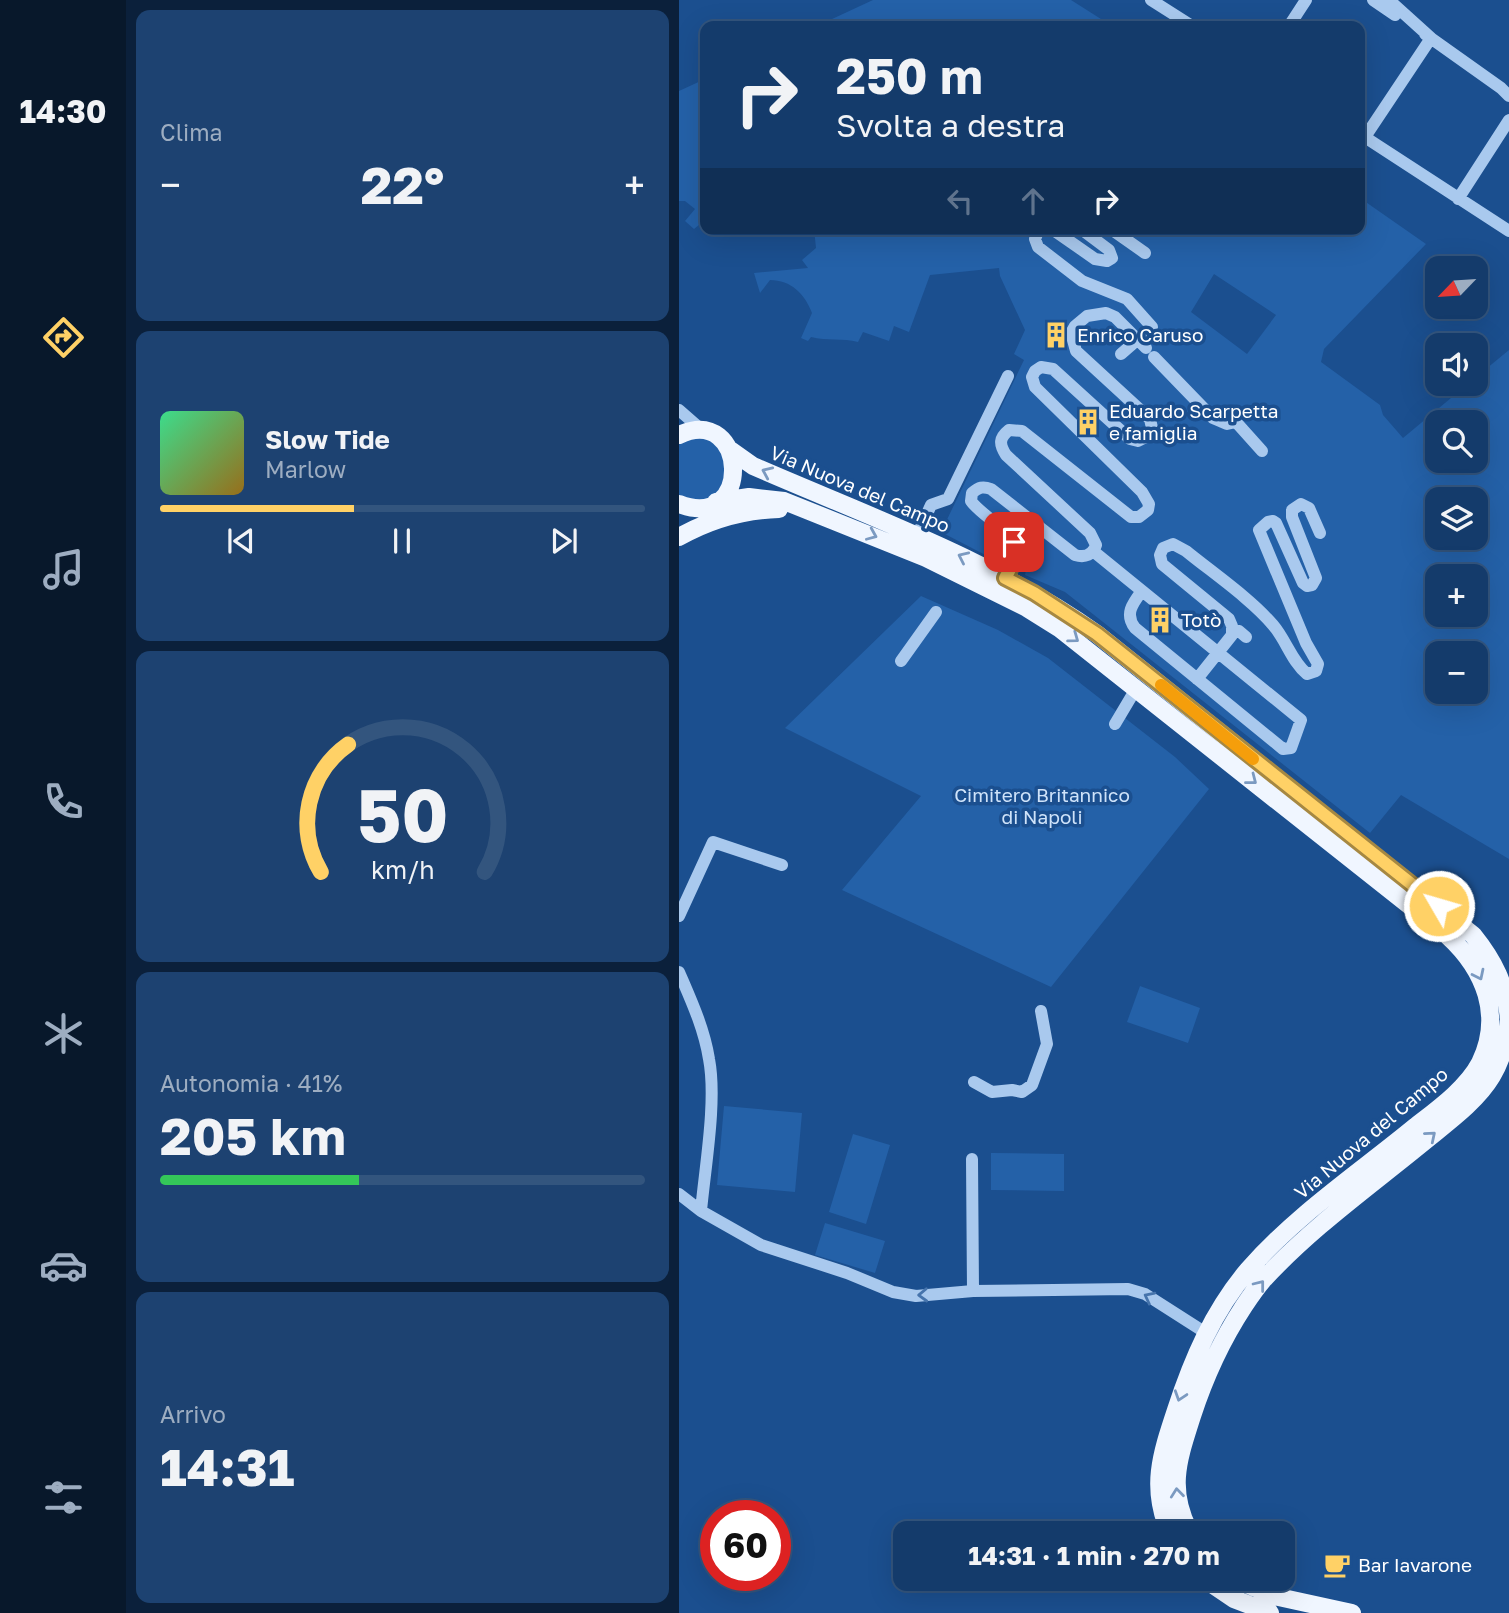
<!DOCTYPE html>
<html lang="it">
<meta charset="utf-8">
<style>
body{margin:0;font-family:"Golos Text",sans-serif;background:#1d4271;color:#f1f3f6;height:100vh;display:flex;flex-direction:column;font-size:26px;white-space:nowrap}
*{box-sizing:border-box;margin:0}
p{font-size:23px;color:#9dadc1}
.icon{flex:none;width:38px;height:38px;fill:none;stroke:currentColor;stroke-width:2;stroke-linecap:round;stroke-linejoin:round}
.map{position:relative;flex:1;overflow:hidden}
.drawer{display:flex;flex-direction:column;gap:10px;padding:10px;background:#0b203b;width:553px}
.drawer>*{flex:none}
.guide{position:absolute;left:21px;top:21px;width:665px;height:214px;border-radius:14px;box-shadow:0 7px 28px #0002,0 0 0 2px #33557e;background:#143b6b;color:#f1f3f6;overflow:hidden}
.needle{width:46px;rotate:245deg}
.controls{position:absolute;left:746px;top:256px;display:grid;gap:14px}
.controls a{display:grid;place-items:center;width:63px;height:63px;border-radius:14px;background:#143b6b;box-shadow:0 7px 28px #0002,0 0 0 2px #33557e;font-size:35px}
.speed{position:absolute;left:21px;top:1500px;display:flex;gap:14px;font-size:35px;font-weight:700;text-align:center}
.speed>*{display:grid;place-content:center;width:91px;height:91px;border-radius:50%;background:#143b6b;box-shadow:0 7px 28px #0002,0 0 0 2px #33557e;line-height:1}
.speed .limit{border:10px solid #d22;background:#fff;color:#111}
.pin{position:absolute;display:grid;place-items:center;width:60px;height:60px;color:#fff;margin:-30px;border-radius:14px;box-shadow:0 4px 10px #0006}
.me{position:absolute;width:77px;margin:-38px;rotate:308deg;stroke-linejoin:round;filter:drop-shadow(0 0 5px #0008)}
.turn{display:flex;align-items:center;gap:24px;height:147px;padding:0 21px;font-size:32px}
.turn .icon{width:91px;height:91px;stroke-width:2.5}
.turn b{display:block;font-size:49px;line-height:60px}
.lanes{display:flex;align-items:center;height:66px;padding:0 21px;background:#0003;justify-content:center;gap:35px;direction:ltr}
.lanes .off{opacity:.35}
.big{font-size:52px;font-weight:700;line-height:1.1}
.drawer .tile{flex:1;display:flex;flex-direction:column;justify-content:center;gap:10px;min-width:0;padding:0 24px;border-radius:14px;background:#1d4271}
.drawer .dial{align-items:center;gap:0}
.dial svg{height:182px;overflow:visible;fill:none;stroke:#33557e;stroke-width:7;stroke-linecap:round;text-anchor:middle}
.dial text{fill:#f1f3f6;stroke:none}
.song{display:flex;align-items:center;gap:21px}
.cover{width:84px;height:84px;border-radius:10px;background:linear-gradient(135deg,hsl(150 70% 55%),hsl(40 70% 35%))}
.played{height:7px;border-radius:4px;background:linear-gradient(90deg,#ffd166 40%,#33557e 40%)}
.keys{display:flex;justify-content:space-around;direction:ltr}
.heat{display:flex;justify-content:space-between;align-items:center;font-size:38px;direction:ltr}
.charge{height:10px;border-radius:5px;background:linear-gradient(90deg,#34c759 41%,#33557e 0)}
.trip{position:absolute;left:214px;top:1521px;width:402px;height:70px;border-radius:14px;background:#143b6b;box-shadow:0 7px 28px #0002,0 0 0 2px #33557e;font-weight:700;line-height:70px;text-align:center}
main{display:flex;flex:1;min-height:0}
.tab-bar{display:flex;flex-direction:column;width:126px;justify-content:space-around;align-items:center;background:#08182b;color:#9dadc1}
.tab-bar .icon{width:49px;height:49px}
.tab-bar .selected{color:#ffd166}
.tab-bar b{font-size:32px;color:#f1f3f6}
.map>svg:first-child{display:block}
</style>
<main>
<nav class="tab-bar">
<b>14:30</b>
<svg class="icon selected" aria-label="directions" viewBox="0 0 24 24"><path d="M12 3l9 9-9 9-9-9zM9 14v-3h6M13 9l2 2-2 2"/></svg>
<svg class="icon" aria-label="music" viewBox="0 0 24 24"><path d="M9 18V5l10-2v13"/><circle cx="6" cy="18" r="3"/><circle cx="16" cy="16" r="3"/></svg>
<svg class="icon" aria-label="phone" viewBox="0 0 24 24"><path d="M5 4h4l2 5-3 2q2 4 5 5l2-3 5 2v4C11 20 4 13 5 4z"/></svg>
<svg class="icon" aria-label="climate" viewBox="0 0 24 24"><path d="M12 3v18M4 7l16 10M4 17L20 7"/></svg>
<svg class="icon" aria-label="car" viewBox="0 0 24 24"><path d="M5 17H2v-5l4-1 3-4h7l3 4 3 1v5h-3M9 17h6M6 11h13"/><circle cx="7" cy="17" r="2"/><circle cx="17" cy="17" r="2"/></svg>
<svg class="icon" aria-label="filters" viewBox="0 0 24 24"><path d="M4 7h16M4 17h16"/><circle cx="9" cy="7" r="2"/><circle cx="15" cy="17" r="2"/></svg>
</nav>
<section class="drawer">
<div class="tile"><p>Clima</p>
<div class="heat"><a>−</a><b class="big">22°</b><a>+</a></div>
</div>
<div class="tile">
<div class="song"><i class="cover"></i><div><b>Slow Tide</b><p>Marlow</p></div></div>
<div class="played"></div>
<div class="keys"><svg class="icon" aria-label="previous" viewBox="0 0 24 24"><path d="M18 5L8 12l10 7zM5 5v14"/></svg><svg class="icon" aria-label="pause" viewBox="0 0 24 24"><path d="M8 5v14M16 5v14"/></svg><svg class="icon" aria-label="next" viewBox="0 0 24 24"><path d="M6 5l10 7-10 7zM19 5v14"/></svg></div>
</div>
<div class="tile dial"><svg viewBox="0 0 100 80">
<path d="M14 69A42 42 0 1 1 86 69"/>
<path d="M14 69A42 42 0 0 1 26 13" stroke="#ffd166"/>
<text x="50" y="56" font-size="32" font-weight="700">50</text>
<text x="50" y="72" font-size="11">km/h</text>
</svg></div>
<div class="tile"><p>Autonomia · 41%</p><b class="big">205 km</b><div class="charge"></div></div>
<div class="tile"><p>Arrivo</p><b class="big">14:31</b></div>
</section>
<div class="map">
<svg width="830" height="1613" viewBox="0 0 830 1613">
<rect width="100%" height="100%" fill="#1b4f8f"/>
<path fill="#2461a8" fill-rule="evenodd" d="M194,0h198l41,26h-295z
M26,79v141l-11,9 -9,-8 10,-12 -10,-8h-6v-110z
M681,198l66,46 -102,105 -3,13 59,43 3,10 20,23 66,-55h6v-5l34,-28v509l-108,-64 -31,38 -305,-241 -40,-17c5,-19 -15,-28 -28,-14l-56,-29 83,-172 -10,-6 11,-24 -25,-54 -1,-8 -69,7 -21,57 -15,-6 -5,15 -26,-9 -5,10c-15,-4 -31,-1 -47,-5l-3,4 -7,-3 11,-25c-7,-19 -21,-33 -42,-33l-10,13 -6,-20 54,-5 -6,-8 14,-12 -2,-19h546zM535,274l62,41 -29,39 -56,-42zM758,422h38v38h-38zM758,499h38v38h-38zM758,576h38v38h-38zM758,653h38v38h-38z
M10,437l21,2 15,16 -1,31 -16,14 -29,-2v-57z
M242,596l77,34 50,28 127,99 34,32 -158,198 -209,-97 79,-94 -136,-68z
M461,986l60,22 -12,35 -61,-21z
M45,1106l78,7 -7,79 -78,-7z
M174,1134l37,11 -24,79 -37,-12z
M312,1153l73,1v37l-73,-1z
M146,1223l60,18 -10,32 -60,-18z"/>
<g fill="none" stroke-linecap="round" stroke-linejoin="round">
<path stroke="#a9c9ee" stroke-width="12" d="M472,0l41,26
M694,0l22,15
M610,26l17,-26
M746,34l76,54 8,8
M681,134l149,97
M686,137l66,-99 -42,-38
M779,199l51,-79
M360,229l-4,10 3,8 44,34 45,18 25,28 -31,27
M373,229l43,30 12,2 5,-3 -3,-8 -28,-21
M432,229l34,24
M475,357l59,61 14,6 9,-2 26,29
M0,410l24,21
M238,536l14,-31 17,-6 60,-123
M414,551l208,169 -10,28 -8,1 -148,-121c-11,-14 -2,-25 7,-37
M326,578c4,-7 12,-17 13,-25 2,-17 -38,-38 -47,-52l1,-8c7,-6 11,-7 19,-4l84,66c10,3 18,0 21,-10l-6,-12 -84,-78c-7,-11 -7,-17 3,-25l13,1 109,86h8l9,-7 1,-6 -7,-12 -107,-105 -3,-10 3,-6 6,-4 12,2 77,70 8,2 12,-6 2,-7 -2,-9 -74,-68 -5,-18 4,-7 12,-10 19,-3 9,4 31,31
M553,630l7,1 7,6
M222,661l35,-49
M518,679l35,-44v-9l-3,-7 -67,-55 -2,-9 3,-7 10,-4 13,7c27,22 65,48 87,74 13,15 19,37 34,49l9,-3 2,-7 -12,-21 -47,-113 9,-8 5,-1 3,2 27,60 4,3 5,-1 4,-7 -24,-61v-7l9,-6 8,4 11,25
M436,724l22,-37
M0,916l34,-74 69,23
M0,972c12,28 25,56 30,87 8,42 -4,108 -8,152
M295,1082l18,10 20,-2 10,2 10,-7 15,-41 -6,-33
M293,1159l1,132
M0,1194l22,17 60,34 86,28 46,19 23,4 57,-5 155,-2 17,5 61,39"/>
<path stroke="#f0f6ff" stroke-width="18" d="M0,435c69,-32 75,98 0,69
M50,449l24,17c117,51 239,94 344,168l376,301c21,26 33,50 36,84
M37,502l33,-5 35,4 142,57 101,50 32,20 389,308c37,34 55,80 32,127 -13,25 -42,46 -64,63 -57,47 -119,88 -168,144 -35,41 -56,91 -72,140 -15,45 -26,78 -6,123
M0,537c32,-18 63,-27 100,-28
M511,1533c-23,-44 -12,-73 2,-117 13,-40 29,-75 52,-110 6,-9 12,-18 19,-26 47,-51 103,-91 157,-135 24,-20 56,-42 72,-69 10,-17 15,-37 17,-56
M524,1578l31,21 36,14
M554,1578l41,18 78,17"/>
</g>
<defs><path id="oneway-chevron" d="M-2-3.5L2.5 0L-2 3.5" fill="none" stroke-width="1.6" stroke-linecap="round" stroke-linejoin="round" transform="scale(1.75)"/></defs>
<g stroke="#7b9ac1">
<use href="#oneway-chevron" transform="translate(88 472) rotate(-156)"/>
<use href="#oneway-chevron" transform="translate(193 535) rotate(23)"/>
<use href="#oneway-chevron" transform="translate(284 557) rotate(-155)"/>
<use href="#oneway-chevron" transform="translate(395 638) rotate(36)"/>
<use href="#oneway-chevron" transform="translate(573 780) rotate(38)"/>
<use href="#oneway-chevron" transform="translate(800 975) rotate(64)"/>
<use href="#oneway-chevron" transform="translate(752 1136) rotate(-40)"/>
<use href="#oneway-chevron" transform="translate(581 1285) rotate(-52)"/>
<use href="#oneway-chevron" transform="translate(501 1396) rotate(108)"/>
<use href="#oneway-chevron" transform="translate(498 1493) rotate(-96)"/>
</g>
<g stroke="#4674ac">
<use href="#oneway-chevron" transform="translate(244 1295) rotate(178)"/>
<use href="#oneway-chevron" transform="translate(470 1297) rotate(-153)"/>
</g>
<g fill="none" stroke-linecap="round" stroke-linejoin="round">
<g stroke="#a68842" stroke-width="18">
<path id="route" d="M335,542c7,13 -2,23 -9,36l29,15 63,41 342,272"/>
</g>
<use href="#route" stroke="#ffd166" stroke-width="12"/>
<path stroke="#f59e0b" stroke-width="12" d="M482,685l92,74"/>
</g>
<defs>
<g id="building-bare" transform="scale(2.1)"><path d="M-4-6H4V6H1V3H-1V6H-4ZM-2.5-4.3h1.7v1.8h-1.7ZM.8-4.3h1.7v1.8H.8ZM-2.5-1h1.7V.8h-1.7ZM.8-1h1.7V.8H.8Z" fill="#ffd166" stroke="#1b4f8f" stroke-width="2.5" paint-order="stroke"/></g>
<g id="cafe-bare" transform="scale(2.1)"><path d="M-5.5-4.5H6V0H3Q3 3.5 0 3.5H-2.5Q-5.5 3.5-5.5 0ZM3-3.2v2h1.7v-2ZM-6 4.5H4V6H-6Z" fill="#ffd166" stroke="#1b4f8f" stroke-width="2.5" paint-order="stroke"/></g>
</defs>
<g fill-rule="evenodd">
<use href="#building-bare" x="377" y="335"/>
<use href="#building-bare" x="409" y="422"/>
<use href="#building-bare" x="481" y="620"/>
<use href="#cafe-bare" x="658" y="1565"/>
</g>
<g text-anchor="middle" stroke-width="7" stroke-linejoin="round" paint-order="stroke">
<g font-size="19" fill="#fff" stroke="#1b4f8f" text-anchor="start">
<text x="398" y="342">Enrico Caruso</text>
<text x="430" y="418">Eduardo Scarpetta<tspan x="430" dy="22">e famiglia</tspan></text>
<text x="502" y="627">Totò</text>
<text x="679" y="1572">Bar Iavarone</text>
</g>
<g font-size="19" fill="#fff" stroke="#1b4f8f">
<text transform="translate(181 489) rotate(23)" y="7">Via Nuova del Campo</text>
<text transform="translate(692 1133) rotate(-40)" y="7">Via Nuova del Campo</text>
</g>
<g font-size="19" fill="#cfe3fa" stroke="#1b4f8f">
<text x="363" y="802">Cimitero Britannico<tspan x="363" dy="22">di Napoli</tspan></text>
</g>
</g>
</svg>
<div class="controls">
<a><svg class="needle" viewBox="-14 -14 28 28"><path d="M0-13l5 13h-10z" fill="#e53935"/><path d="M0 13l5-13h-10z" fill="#9dadc1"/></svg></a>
<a><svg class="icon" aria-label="sound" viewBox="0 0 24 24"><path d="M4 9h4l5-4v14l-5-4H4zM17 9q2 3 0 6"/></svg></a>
<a><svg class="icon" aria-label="search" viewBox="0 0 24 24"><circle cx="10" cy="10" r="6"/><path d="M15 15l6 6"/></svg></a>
<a><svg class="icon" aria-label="layers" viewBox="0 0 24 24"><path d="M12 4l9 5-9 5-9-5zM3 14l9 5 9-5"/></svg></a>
<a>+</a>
<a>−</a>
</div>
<div class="speed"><div class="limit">60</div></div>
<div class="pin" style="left:335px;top:542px;background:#d93025"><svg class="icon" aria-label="arrive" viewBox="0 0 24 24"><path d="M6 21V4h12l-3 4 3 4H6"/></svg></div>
<svg class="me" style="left:760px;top:906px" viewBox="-20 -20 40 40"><circle r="17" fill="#ffd166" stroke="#fff" stroke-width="3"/><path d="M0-11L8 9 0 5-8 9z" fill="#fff"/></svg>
<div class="trip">14:31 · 1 min · 270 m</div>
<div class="guide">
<div class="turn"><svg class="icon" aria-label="right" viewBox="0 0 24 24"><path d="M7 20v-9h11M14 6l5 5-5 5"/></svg><div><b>250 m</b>Svolta a destra</div></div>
<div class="lanes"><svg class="icon off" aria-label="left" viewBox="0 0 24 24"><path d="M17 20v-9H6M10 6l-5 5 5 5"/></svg><svg class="icon off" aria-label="ahead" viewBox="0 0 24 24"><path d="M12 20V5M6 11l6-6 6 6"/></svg><svg class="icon" aria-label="right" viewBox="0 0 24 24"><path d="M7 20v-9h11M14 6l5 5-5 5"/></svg></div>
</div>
</div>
</main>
